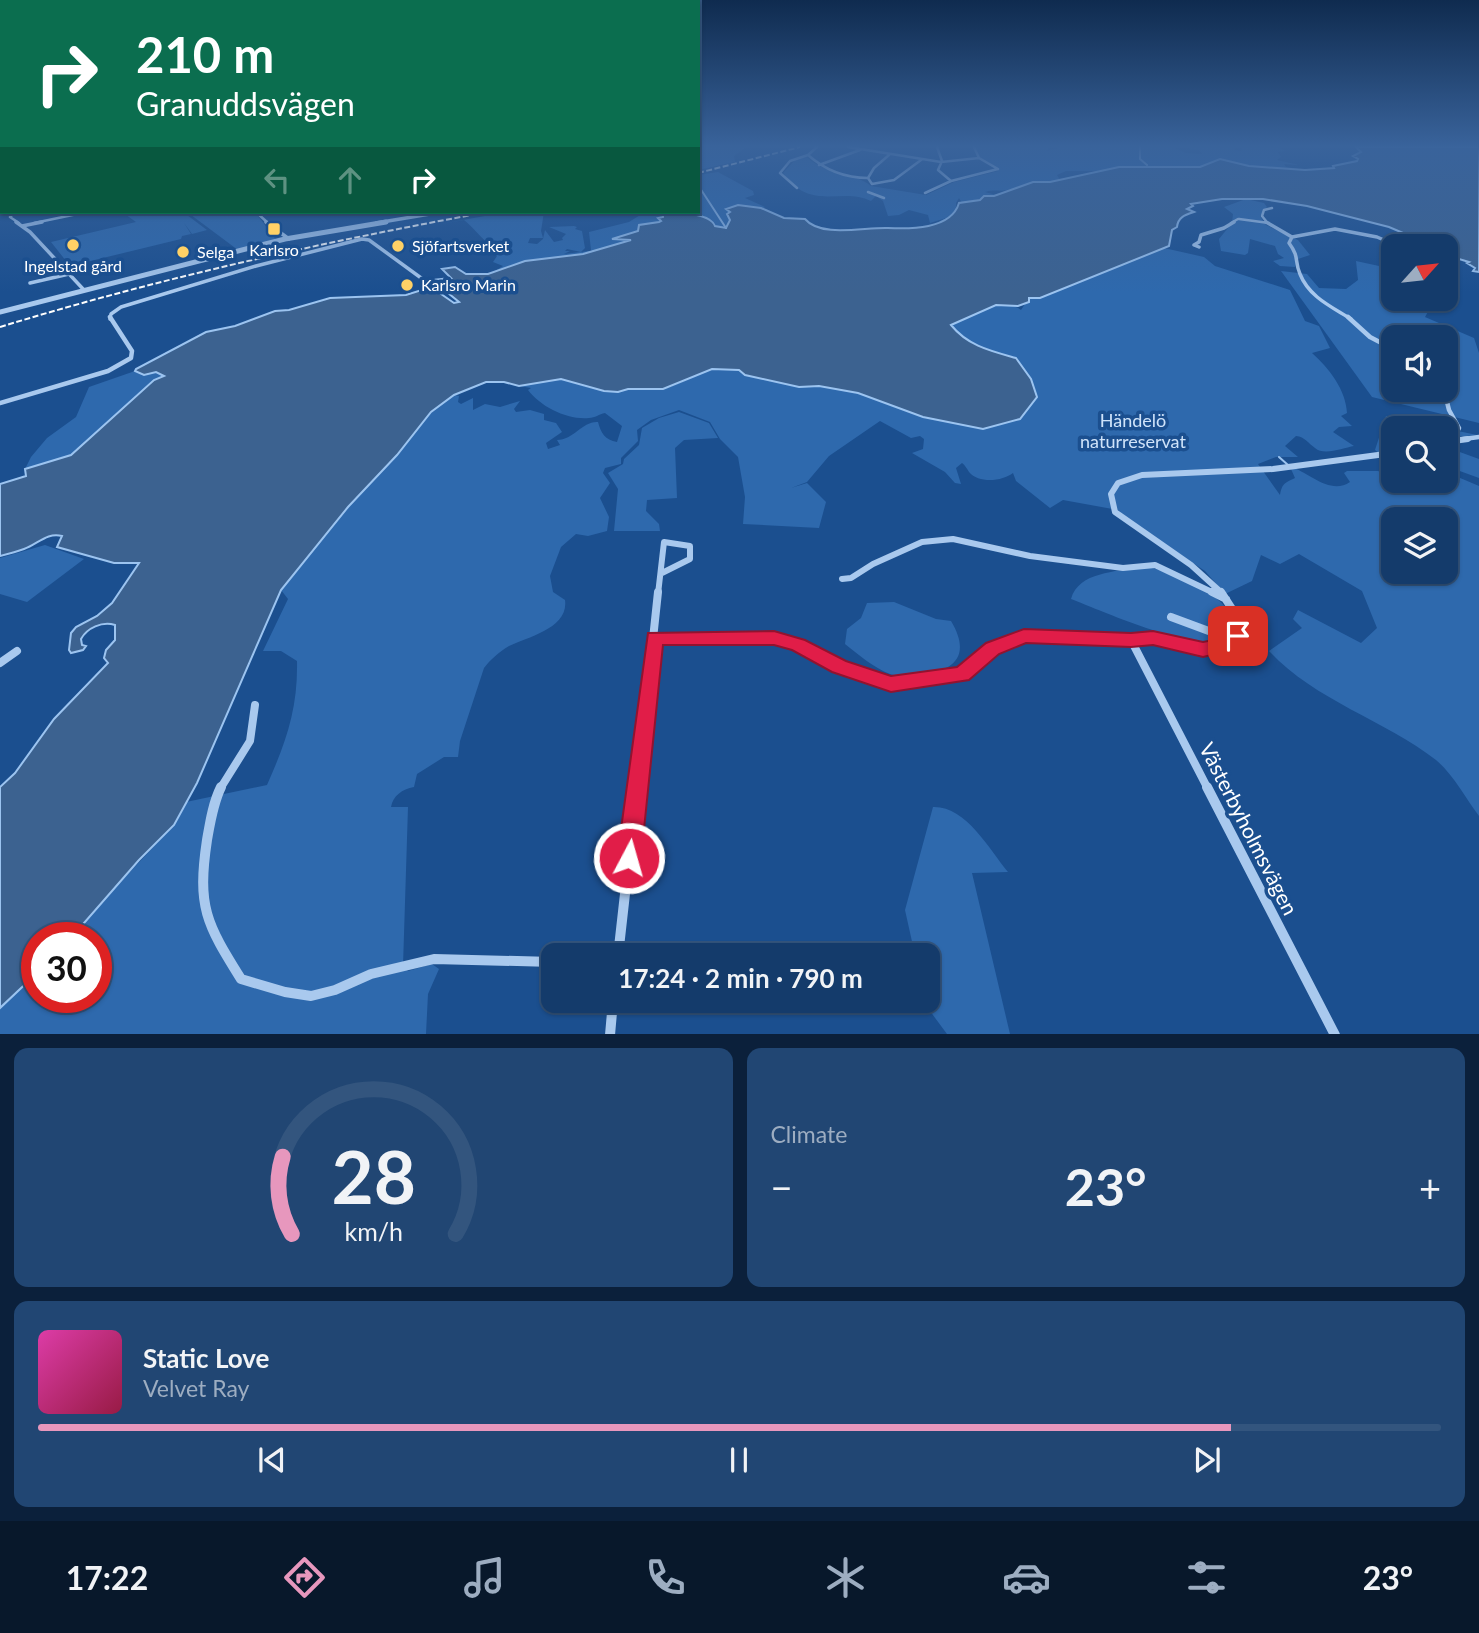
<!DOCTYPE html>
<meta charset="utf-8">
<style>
body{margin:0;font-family:Lato,sans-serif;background:#214673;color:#f1f3f6;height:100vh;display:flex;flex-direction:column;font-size:26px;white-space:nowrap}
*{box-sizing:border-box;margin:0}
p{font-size:23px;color:#9dadc1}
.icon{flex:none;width:38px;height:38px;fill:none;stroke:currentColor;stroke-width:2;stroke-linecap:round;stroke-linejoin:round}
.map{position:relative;height:1034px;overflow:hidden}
.details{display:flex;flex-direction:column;gap:14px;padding:14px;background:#0b203b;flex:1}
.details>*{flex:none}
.hud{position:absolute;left:0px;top:0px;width:700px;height:214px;box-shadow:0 2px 5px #0004,0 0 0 2px #33557e;background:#0b6e4f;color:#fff;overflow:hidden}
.needle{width:46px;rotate:63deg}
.controls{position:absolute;left:1381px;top:234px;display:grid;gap:14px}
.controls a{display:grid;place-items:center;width:77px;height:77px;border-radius:14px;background:#143b6b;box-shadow:0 2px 5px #0004,0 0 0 2px #33557e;font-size:35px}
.speed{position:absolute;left:21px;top:922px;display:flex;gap:14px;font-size:35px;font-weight:700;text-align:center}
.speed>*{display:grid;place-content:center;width:91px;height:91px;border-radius:50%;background:#143b6b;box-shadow:0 2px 5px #0004,0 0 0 2px #33557e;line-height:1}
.speed .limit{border:10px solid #d22;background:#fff;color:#111}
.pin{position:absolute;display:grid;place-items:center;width:60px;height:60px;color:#fff;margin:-30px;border-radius:14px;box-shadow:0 4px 10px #0006}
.me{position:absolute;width:77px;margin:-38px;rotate:6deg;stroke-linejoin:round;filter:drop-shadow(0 0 5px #0008)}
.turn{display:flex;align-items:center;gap:24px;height:147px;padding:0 21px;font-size:32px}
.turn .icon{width:91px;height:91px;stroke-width:2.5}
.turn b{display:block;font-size:49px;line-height:60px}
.lanes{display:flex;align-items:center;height:66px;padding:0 21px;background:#0003;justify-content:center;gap:35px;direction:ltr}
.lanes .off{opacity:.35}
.big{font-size:52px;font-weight:700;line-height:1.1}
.details .tile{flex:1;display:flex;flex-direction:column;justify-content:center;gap:10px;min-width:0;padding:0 24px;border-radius:14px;background:#214673}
.details .dial{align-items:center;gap:0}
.dial svg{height:182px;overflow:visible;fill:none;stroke:#33557e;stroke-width:7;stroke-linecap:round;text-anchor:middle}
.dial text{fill:#f1f3f6;stroke:none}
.song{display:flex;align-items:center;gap:21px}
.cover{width:84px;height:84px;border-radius:10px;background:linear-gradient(135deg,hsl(320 70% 55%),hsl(340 70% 35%))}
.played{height:7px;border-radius:4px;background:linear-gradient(90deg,#e797bd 85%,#33557e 85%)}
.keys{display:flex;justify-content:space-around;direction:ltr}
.heat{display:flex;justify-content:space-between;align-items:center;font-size:38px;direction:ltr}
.details .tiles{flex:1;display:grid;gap:14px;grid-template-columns:1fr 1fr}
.tile:last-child{grid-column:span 2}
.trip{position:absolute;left:541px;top:943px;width:399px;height:70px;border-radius:14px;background:#143b6b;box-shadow:0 2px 5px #0004,0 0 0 2px #33557e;font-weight:700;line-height:70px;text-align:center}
.dock{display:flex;height:112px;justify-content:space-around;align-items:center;background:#08182b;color:#9dadc1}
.dock .icon{width:49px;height:49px}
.dock .selected{color:#e797bd}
.dock b{font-size:32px;color:#f1f3f6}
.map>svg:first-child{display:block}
</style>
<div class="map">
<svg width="1479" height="1035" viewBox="0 0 1479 1035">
<rect width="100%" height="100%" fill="#1b4f8f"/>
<path fill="#2e69ad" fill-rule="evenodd" d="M698,147h48l-12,9 1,6 -37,8z
M975,147h70l4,1 -2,3 11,-3 -7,-1h133l-9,1 11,5 16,1 -3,-4 -10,-1 5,-2h41l-1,3 8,1 -1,-4h36l9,4 -8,1 3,5 -4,3 22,5 -15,-1 2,3 19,3 28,-1 2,-4 6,6h-275l-9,4 3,5c-18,4 -35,6 -53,10 -8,2 -12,-1 -22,2l11,3 -34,8 -3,-5 -3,5v6l3,-4 4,14 -31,6 14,-7 -16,5 -2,-8 -19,-5 -10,5 -11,1 -5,-15 -7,-5 -5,5c-29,-15 -60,12 -88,-28l12,-13 12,-3c18,18 48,15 64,29l55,9 28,-13 44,-11 -19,-13z
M718,172l35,19 1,4 -9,3 20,9 -3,2 22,9 21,1 7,7 -217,27 -4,-3 -2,-18 40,-10 16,-10h17v3l1,-3h35v-37z
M1246,199l18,4 3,4 -7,9 6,9 32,15 12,15 -12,4 -3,8 -15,-1 -7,-5 11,-3 -6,-4 -3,-8 -25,-7 -2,14 -3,2 -24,-4 -2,-12 13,-16 1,-9 -9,-7z
M122,212h61l24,18 -15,4 -8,-11 7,11 -9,2 -1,3 -111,27 -19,-24 85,-20z
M187,212h68l22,29 -39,9z
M507,212h37l-3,19 2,7h-13l-2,5 9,1 6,-5 2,-9 9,12 9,-2 -1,-2 4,-4 -17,-7 25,-1 3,1 -2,2 7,2 3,17 -4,4 -14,-3 -2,2h5l-6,3 25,-3 1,3 -95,17 8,-5 -10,-4 4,-6 -9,-6 1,-6c-10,-8 -15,-16 -25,-24l-29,5z
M1164,248l40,9 11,9 75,24 15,31 14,5 11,22 -18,5c17,15 34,37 35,60l-6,3 11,10 -13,1 -6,5 21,14c-11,2 -30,10 -39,2 -7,-5 -10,-11 -19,-12l-11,10 13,11h-22l-18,7 22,31c2,-11 4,-12 15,-17l-4,-9 3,-1c16,6 37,27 56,14l-6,-9 3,-2h31l15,6v4h53v-9l33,14v330c-13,-17 -26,-42 -43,-56 -52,-40 -122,-60 -167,-109l33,-23 -9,-9 5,-9 63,33 16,-15 -15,-37 -63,-37 -19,10 -19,-9 -9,26 -27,13 -20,-23 -81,-54 -6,-7 -55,-10 -13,8 -34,-27 -3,-8c-10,8 -34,11 -44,-1 -2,-3 -4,-7 -7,-9l-6,5 5,16 -6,-1 -10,-11 -33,-19 11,-4 1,-10 -4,-3 -9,2 -31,-17 -51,35 -22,26 -16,6 16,-5 19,19 -7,26 -76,-4 2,-27 -7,-40 -18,-18 -10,-17 -31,-12 -28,10 -14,10 1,11 -17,17v6l-16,4 -2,5 7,10 -10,15 9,19 -2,14 -19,5 -12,-2 -15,13 -11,29 3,16 12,8c4,28 -37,37 -56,46 -10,6 -18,13 -25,22l-24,73 -2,16h-14l-27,17 -3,13c-12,2 -21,9 -23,20h17l-5,159 5,5 24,-7 7,5 -11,25 -2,40 -426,1v-33l37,-33v29h59v-60h-28l106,-113 12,-23 81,-17c19,-43 31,-76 30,-124l-16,-10h-18l25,-52 -7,-9 67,-83 49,-52 33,-43 24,-17 5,1 -1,6 3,2 12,-6v12l12,-6 15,3 20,-6 -6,8 2,3 14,-2 14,4v6l12,3 6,9 -16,11 2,6 12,-4 -3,-5c17,0 25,-19 41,-18 3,11 7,18 19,20l5,-16 -17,-13c-6,1 -10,5 -16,5 -22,2 -48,-11 -61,-28l3,-2 -12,-2 42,-7 29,9 28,4 10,-3 26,1 16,-3 42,-18 27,1 6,5 54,12 20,-1 39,7 65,24 60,12 37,-10 17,-22c-15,-44 -23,-32 -59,-50 -9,-4 -18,-13 -27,-19l1,-4c19,-8 49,-29 69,-14l8,-12h11zM1393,520h53v52h-53z
M1356,261l37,8v30l36,11 -4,7 49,21 5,15v70l-107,-26 -91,-126 26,3 12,14 27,1 12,-9zM1393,338h53v52h-53z
M135,371l9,4 12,-3 9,4 -11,4 -83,75 -46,14 6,-12 16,-19 29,-21 13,-30z
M679,412l30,11 9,15 -34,2 -9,8 2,50 -30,2 -1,11 13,13 1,7h-46l4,-42 -10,-16 15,-9 1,-5 15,-14 3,-17 17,-10z
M1386,416l91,19 -31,3v-9h-53v31h-5l-13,-10z
M1446,447l33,12v19l-33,-12z
M45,545l39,14 -57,43 -27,-8v-36z
M1140,566c22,1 100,31 91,61 -2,6 -9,13 -15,14 -30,7 -114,-30 -145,-42 8,-28 45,-26 69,-33z
M894,602l42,17 15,2c21,35 3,52 -34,53 -8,1 -19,3 -27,0 -16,-6 -31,-19 -45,-30l2,-15 14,-11 6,-15z
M933,807c33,-1 56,42 75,65l-36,1 38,161h-63l-23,-31 4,-2v-45l-13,-1 -10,-45z"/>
<path fill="#3c6290" stroke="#9cc4f0" stroke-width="2" d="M1356,147h123v125l-6,-1 2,-3 -8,-5 2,-1 -20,-6 -3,-9h-10l-47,-20 -82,-21 -44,-7h-41l-31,5 2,2 -6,3 7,3c-9,3 -16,5 -17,15l-5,3 -3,16 -129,52h-11v4l-11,4 -22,-1 -45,20c17,21 40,26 65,33l15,21 6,18 -17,22 -37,10 -60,-12 -65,-24 -39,-7 -20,1 -54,-12 -6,-5 -27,-1 -49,20h-35l-10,3 -14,-1 -43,-12 -42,7 -15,-4h-18l-32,13 -23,17 -34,43 -49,52 -67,83 -84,193 -23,42 -35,35 -68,78h-34v35l-37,35v-221l15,-14 39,-54 54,-56 -4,-5 2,-8 9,-10v-15c-13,-4 -28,3 -34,14l1,6 4,1 -3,4 -12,3 -2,-3 2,-17 5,-6 21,-11 15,-13 27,-40h-25l-57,-16 5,-11c-15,-4 -24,8 -38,13 -8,3 -16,5 -24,7v-72l26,-8 -1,-7 46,-14 83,-75 10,-4 -8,-4 -12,3 -9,-4 1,-2 70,-37 29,-6 40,-15 14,-1 41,-12 76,-3 25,-8 23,16 5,-1 -27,-22 19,-2 -9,-9 13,-2 11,7h22l37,-13 58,-7 48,-14 -19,-1 26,-8 1,-6 20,-3 2,-1 -3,-3 5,-1v-5c13,0 47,1 52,14l11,2 4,-8 -3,-6 3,-2 -4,-3 12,-4 23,3 23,10 21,1c16,19 59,8 83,9 21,1 63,2 71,-25l21,-3 4,-4h10l39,-14h17l69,-15h81l20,-8 29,7 56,4 29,-2 -1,-2 24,-5 1,-2 -5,-3 8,-4z"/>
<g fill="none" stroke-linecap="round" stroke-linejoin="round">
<path stroke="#9cc4f0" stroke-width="2" d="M1140,147v12l7,6
M698,185l28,43
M1279,457l9,8"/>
<path stroke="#a9c9ee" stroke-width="2.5" d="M817,147l-9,8c17,15 37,23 60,23l4,6 22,-4 27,-20
M848,147l93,15 38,-4
M937,147l5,14 -4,9 13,11
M974,147l5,11 19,11
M819,165l41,-15
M868,178l6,-10 15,-13
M797,188l-17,-15 10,-12 18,-6
M868,192l16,6
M925,193l26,-12 47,-12
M15,212l-5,5 9,6
M256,212l12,11
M1239,219l30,4
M1266,221l-4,-5 2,-6 8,-2
M34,223l53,-11
M1231,223l7,-4"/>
<path stroke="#a9c9ee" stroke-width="3.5" d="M16,222l14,10 54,58
M266,222l23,17
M1266,222l26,15 -3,6c11,15 5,17 11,31 9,23 32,33 51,45
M22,226l20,-4
M1292,237l43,-8 42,8 23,10
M1199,247l-5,-2 5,-3 2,-7 23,-7 10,-6
M30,283l39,-9
M110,319l1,-5 10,-7 135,-41 106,-27 7,1 59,43"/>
<path stroke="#a9c9ee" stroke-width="4.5" d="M1348,317l22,20 23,12
M1444,390l5,20 10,18 -7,12
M0,403l108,-32 23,-13 1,-7 -22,-34
M1456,440l23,-3"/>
<path stroke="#a9c9ee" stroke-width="6" d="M1446,442l22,-3
M842,579l9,-1 22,-14 49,-22 31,-3 77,17 93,12 32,-3 61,29
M658,594l6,-52 26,4v13l-28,14
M1223,594l-32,-29 -76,-53 -4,-18 7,-11 24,-8 131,-6 120,-16"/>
<path stroke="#a9c9ee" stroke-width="8" d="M1212,592l14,7
M1171,617l62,23
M654,638h120l24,7 41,21 52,18 71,-9 31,-26 31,-13 107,4 22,-2 50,12 19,-4 16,-10 -2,-21 -15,-23
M1131,640l77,149
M0,663l17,-12
M220,789l30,-48 5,-36
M637,789l21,-197"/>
<path stroke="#a9c9ee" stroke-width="10" d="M221,787c-8,16 -11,36 -14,53 -10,67 -1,83 34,139l44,13 26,4 24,-6 36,-16 63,-15 119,3
M1207,787l128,248
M618,956l19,-169
M610,1035l3,-34"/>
<path stroke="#a9c9ee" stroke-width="3.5" d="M376,223l66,-11"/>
<path stroke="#a9c9ee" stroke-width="5" d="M0,312l285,-73 101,-17"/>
<path fill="#f8faff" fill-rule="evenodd" d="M0,159h2v3h-2z"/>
<path stroke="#fff" stroke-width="2" stroke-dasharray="6 2.5" stroke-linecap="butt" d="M698,173l102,-26
M0,327c160,-49 323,-85 488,-115"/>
</g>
<linearGradient id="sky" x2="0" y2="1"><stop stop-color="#0f2b4f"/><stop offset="0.5" stop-color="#39639b"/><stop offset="1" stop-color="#39639b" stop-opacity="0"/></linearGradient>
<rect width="1479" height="292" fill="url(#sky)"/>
<path fill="#e11d48" stroke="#92132f" stroke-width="2" d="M1024,629l107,4 22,-2 50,11 15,-3 20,-10 7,2 3,5 -3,5 -16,10 -26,6 -50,-12 -22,2 -105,-4 -27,11 -30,26 -78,12 -59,-20 -40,-22 -18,-5h-111l-22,213 -3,8 -9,3 -8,-3 -4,-8 31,-225 126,-2 31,9 41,21 45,15 66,-9 29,-24z"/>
<g fill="#ffd166" stroke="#1b4f8f" stroke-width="2.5">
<rect x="267" y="222" width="14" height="14" rx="3.5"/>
<circle cx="73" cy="245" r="7"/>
<circle cx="398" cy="246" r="7"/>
<circle cx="183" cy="252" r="7"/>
<circle cx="407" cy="285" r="7"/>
</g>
<g text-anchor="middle" stroke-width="7" stroke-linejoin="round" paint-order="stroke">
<g font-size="16" fill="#fff" stroke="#1b4f8f" text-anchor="start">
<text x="412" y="252">Sjöfartsverket</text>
<text x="274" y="256" text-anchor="middle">Karlsro</text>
<text x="197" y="258">Selga</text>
<text x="73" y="272" text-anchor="middle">Ingelstad gård</text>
<text x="421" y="291">Karlsro Marin</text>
</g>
<g font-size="18" fill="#cfe3fa" stroke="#1b4f8f">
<text x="1133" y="427">Händelö<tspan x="1133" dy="21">naturreservat</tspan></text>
</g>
<g font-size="21" fill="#fff" stroke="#1b4f8f">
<text transform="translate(1248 829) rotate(63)" y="7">Västerbyholmsvägen</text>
</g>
</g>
</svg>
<div class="controls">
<a><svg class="needle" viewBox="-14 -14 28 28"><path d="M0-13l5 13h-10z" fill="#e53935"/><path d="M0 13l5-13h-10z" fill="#9dadc1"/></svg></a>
<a><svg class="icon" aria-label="sound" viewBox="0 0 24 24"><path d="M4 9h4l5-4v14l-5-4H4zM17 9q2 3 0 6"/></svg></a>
<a><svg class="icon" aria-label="search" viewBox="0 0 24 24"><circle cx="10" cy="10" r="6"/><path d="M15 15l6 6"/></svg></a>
<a><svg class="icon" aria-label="layers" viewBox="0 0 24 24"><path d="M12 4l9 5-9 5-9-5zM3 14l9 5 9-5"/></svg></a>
</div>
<div class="speed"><div class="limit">30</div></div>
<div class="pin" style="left:1238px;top:636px;background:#d93025"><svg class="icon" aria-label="arrive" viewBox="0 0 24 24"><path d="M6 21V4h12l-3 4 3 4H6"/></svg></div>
<svg class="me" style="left:629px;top:858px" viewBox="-20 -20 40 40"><circle r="17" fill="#e11d48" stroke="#fff" stroke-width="3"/><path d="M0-11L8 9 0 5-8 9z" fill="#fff"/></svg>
<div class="trip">17:24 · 2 min · 790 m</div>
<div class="hud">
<div class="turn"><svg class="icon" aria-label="right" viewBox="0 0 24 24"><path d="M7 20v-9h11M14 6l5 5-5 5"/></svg><div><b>210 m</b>Granuddsvägen</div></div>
<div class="lanes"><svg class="icon off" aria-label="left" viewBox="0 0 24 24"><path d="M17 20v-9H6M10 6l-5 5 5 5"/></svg><svg class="icon off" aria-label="ahead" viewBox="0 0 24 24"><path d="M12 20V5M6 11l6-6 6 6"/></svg><svg class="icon" aria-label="right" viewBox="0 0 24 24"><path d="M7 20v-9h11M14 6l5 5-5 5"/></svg></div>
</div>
</div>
<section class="details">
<div class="tiles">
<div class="tile dial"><svg viewBox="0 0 100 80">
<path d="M14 69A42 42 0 1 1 86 69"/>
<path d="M14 69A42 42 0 0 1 10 35" stroke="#e797bd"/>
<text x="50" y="56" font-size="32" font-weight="700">28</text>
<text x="50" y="72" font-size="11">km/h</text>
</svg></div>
<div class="tile"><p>Climate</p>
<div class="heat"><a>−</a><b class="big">23°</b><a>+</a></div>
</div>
<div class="tile">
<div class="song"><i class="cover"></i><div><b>Static Love</b><p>Velvet Ray</p></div></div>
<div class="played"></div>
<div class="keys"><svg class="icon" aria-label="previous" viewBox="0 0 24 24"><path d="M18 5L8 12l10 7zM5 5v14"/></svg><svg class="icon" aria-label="pause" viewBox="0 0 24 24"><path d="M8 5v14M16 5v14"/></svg><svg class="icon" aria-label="next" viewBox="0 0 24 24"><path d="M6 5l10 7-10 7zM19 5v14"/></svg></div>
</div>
</div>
</section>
<nav class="dock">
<b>17:22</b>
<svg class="icon selected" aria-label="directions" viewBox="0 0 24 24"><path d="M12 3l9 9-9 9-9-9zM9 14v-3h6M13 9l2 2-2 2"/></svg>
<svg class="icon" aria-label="music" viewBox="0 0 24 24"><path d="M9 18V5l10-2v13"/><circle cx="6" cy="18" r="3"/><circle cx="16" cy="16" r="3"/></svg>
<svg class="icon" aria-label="phone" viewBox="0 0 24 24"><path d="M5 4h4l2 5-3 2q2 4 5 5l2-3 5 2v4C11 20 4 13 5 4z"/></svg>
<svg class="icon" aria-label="climate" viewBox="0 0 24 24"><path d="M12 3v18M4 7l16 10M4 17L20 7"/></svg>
<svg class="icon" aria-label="car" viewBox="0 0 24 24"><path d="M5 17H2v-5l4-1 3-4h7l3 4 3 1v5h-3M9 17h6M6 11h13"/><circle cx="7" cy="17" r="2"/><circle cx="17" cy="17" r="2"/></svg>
<svg class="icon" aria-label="filters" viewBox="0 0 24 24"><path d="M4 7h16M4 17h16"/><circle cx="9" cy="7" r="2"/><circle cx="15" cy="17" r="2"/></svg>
<b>23°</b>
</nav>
